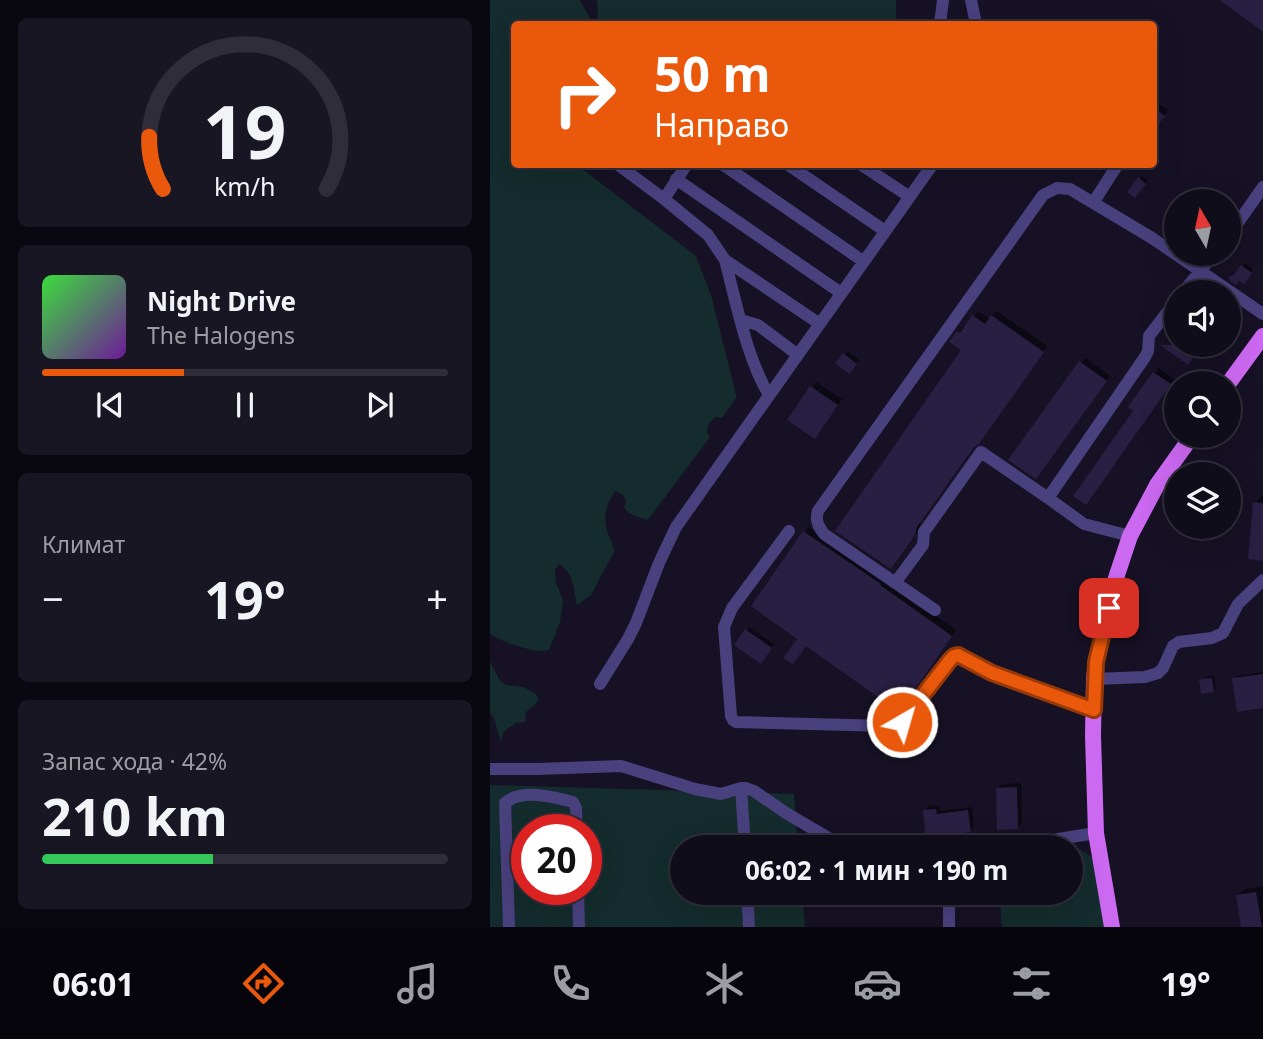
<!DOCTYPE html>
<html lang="ru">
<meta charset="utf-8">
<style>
body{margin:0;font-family:"Noto Sans",sans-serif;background:#191624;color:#f1f3f6;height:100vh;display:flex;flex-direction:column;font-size:26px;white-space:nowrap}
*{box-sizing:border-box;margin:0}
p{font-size:23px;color:#9c9ca3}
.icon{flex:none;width:38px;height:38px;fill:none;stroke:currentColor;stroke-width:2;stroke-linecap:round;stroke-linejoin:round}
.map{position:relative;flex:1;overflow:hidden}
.sheet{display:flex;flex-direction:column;gap:18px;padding:18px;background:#09070f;width:490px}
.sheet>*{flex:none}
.guide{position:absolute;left:21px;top:21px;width:646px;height:147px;border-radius:7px;box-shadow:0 7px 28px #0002,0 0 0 2px #302d3a;background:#ea580c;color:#fff;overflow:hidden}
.needle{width:46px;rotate:351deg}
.fabs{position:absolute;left:674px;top:189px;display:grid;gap:14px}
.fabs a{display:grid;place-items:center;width:77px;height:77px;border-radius:50%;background:#100d1b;box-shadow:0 7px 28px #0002,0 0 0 2px #302d3a;font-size:35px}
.speed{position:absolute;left:21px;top:814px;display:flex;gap:14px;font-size:35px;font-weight:700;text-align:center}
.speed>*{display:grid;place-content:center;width:91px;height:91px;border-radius:50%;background:#100d1b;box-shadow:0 7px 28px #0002,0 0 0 2px #302d3a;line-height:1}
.speed .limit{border:10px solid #d22;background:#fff;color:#111}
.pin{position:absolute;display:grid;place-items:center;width:60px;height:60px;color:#fff;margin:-30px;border-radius:14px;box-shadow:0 4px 10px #0006}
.me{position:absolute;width:77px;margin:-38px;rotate:38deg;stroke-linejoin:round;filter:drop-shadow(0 0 5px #0008)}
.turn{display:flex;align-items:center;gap:24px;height:147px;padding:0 28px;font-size:32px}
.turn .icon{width:91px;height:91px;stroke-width:2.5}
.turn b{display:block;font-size:49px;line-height:60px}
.big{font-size:52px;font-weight:700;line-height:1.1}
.sheet .card{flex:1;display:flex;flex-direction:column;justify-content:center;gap:10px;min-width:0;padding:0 24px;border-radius:10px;background:#191624}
.sheet .dial{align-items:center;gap:0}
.dial svg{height:182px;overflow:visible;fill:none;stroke:#302d3a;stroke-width:7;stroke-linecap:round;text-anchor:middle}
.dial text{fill:#f1f3f6;stroke:none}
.song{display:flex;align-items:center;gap:21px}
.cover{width:84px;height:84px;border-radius:10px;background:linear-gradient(135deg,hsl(120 70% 55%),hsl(280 70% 35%))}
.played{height:7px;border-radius:4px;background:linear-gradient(90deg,#ea580c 35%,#302d3a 35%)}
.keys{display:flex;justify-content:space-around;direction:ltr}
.heat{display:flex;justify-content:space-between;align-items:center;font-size:38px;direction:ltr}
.charge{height:10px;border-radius:5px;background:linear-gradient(90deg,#34c759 42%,#302d3a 0)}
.trip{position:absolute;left:180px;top:835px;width:413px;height:70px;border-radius:35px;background:#100d1b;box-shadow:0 7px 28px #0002,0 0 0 2px #302d3a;font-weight:700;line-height:70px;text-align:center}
.tab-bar{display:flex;height:112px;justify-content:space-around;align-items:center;background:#06050b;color:#9c9ca3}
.tab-bar .icon{width:49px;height:49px}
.tab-bar .current{color:#ea580c}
.tab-bar b{font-size:32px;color:#f1f3f6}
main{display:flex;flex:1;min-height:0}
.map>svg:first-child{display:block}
</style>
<main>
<section class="sheet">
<div class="card dial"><svg viewBox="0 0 100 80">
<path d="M14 69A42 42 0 1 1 86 69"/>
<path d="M14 69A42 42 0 0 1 8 46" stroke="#ea580c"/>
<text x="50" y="56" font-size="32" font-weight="700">19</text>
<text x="50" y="72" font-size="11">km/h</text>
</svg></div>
<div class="card">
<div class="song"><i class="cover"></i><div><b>Night Drive</b><p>The Halogens</p></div></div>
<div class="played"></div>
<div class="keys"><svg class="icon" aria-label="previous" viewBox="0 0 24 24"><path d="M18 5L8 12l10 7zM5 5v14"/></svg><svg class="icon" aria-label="pause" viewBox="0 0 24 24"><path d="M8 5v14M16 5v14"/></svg><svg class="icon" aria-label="next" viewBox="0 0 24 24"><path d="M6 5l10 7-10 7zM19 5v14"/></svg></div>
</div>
<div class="card"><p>Климат</p>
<div class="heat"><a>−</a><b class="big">19°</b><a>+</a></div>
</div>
<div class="card"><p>Запас хода · 42%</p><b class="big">210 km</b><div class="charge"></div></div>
</section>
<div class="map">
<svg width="773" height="927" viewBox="0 0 773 927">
<rect width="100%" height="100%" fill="#161124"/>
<path fill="#142c2d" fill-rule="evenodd" d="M0,0h90l13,24h-79v140l49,1 5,3 4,-3h5l119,91 15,39 25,99v4l-14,20 -7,-1c-6,7 -11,11 -5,20l-62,83c-9,-3 -19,-4 -24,-13l2,-6 -3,-6 -8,-4c-15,22 -11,36 0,59l-24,45 -14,10c-3,-15 -4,-33 -18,-41l-4,6 1,13 7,17 -3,22 -11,28c-13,4 -47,-8 -59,-16z
M107,0h299v15l2,9h-304l4,-3z
M0,661l10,20 6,4 17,2 12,6 4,6 -4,6 -9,7 -1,10 -9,1 -13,9 -2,11 -7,-25 -4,-5z
M0,785l304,9 4,53h-116v45l120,1 3,34h-315zM37,830h59v59h-59z
M581,848c10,0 17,6 23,12l11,67h-103l-3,-34 72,-1z"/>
<path fill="#0007" d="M666,102l12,8 -15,20v-26z
M652,176l6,4 -10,13 1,-14z
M755,263l8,6 -7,10h-16z
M725,285l11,7h-17z
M488,311l12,8 7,-8 50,35 -63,91 -8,7 -55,76 -2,9 -23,33 68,-212 -12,-9 11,-14 2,1z
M357,351l12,9 -10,11 -11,-9z
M595,358l25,18 -69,96 40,-109z
M669,368l15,11 -84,119 64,-125z
M326,382l26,17 -23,33 -30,-12z
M773,495v64l-8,-56z
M319,527l75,51v1l72,51 -53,75 -104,-67 6,-106z
M259,627l25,17 -11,15 -16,-29z
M773,672v34l-29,-27 3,-3z
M724,676l2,12 -3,3 -12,-11 3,-3z
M531,783l1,39 -4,5 -21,-38 5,-5z
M450,805v6l32,-4 2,20 -4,4 -16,1v3l-4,4 -25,-28 4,-5z
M773,886v41h-20l-5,-32 7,-6z"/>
<path fill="#291f43" d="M730,0h43v32z
M663,107l12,9 -12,15z
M648,177l8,7 -11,14 -8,-6z
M751,265l11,8 -8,11 -5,-3 -3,4 -8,-6 2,-3h3z
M482,315l13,9 6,-9 53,37 -65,92 -5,3 -57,80 -2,8 -24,34 -56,-38 126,-181 -12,-8 8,-11 3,2z
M670,345h42l-14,20z
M353,353l14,11 -8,10 -14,-11z
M589,361l28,20 -71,98 -28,-19z
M663,372l18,12 -85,121 -13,-9 60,-85 -5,-4z
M320,386l28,19 -23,34 -28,-19z
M763,502l10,1v58l-15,-2z
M313,531l78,53 -1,1 72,51 -53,76 -93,-66 -13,18 -10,-6 14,-19 -46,-33z
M255,629l27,19 -11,16 -27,-19z
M773,674v34l-26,4 -5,-34z
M722,678l2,14 -13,2 -2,-15z
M527,787l1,42 -21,1 -1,-42z
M446,809l1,5 31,-4 3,22 -21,3 1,5 -25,3 -3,-33z
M766,892l6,35h-21l-5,-32z"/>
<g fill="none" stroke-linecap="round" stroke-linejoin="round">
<path stroke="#49407e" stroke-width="12" d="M481,0l5,24
M450,24l3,-24
M127,164l47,35 44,36 17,25c11,42 22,99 44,135
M232,164l141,97
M297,164l98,67
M370,164l50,33
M186,179l165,114
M174,199l23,-35
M603,203l25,-39
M738,237l35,-50
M235,260l95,64
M693,292l31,-38
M251,320l17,5 40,30
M558,498l36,26 46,12
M299,531l-57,77 -8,19 7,89 2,4 3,2 153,4 13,-4 4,-4 44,-58c4,-4 7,-5 13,-4l29,17 102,37
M405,583l28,-38 1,-13 57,-80 67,46 97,-141 3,-6 1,-15 27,-35
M445,610l-111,-76c-6,-8 -9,-14 -6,-23l225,-316 14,-7 13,1 82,49 111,76
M604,679l51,-2 13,-4 5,-5 10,-22 6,-4 33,-4 11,-5 15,-29 25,-24
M110,684l28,-45 8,-16 23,-60 17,-36 257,-363
M0,769h47l84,-3 74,23 26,5 20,-6h5l8,3 32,22 51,30 11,4
M251,788l4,59
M519,847l87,-14
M88,889l1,38
M257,892l2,35
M19,927l-4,-124c16,-15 49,-6 68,-1l3,6 1,22
M459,927v-20l6,-15"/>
<path stroke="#cb69f1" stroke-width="16" d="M738,384l35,-48
M622,927l-16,-94 -3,-97 1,-57 2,-17 19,-81 15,-45 27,-51 35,-49"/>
</g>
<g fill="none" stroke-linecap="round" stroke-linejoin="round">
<g stroke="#983908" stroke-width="18">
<path id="route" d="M412,722l48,-62 4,-4 4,-1 34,18 102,37 2,-48 13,-54"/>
</g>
<use href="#route" stroke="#ea580c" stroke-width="12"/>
</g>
</svg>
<div class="fabs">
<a><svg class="needle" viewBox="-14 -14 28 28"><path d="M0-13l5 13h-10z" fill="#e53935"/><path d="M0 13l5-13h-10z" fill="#9c9ca3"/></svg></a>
<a><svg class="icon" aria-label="sound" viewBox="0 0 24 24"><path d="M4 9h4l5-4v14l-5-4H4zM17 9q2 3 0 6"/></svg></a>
<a><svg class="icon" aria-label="search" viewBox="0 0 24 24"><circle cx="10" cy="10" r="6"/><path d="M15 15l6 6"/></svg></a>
<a><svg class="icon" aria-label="layers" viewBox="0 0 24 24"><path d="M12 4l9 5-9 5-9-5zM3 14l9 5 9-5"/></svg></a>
</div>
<div class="speed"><div class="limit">20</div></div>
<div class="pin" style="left:619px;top:608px;background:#d93025"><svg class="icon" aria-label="arrive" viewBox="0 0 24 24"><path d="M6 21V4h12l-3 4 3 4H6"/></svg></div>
<svg class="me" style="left:412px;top:722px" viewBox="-20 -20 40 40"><circle r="17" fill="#ea580c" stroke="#fff" stroke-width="3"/><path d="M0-11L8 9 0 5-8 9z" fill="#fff"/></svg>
<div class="trip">06:02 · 1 мин · 190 m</div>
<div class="guide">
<div class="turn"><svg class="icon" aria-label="right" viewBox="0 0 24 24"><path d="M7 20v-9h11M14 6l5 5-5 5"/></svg><div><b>50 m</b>Направо</div></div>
</div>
</div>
</main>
<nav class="tab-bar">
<b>06:01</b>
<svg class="icon current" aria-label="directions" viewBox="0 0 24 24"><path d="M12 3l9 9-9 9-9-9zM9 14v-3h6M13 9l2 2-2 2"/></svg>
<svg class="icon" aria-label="music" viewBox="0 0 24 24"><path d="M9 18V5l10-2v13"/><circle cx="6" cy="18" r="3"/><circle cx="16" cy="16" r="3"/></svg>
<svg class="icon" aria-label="phone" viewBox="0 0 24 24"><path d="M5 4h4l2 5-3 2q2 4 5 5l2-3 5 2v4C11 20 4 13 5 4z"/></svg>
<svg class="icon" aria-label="climate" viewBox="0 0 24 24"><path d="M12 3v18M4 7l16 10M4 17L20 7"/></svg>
<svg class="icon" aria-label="car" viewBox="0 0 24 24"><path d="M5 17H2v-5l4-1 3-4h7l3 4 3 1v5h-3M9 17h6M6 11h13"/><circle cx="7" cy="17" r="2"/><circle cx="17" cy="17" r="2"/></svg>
<svg class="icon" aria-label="filters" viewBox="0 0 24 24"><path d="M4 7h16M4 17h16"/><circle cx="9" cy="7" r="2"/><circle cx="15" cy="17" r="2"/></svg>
<b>19°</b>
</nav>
